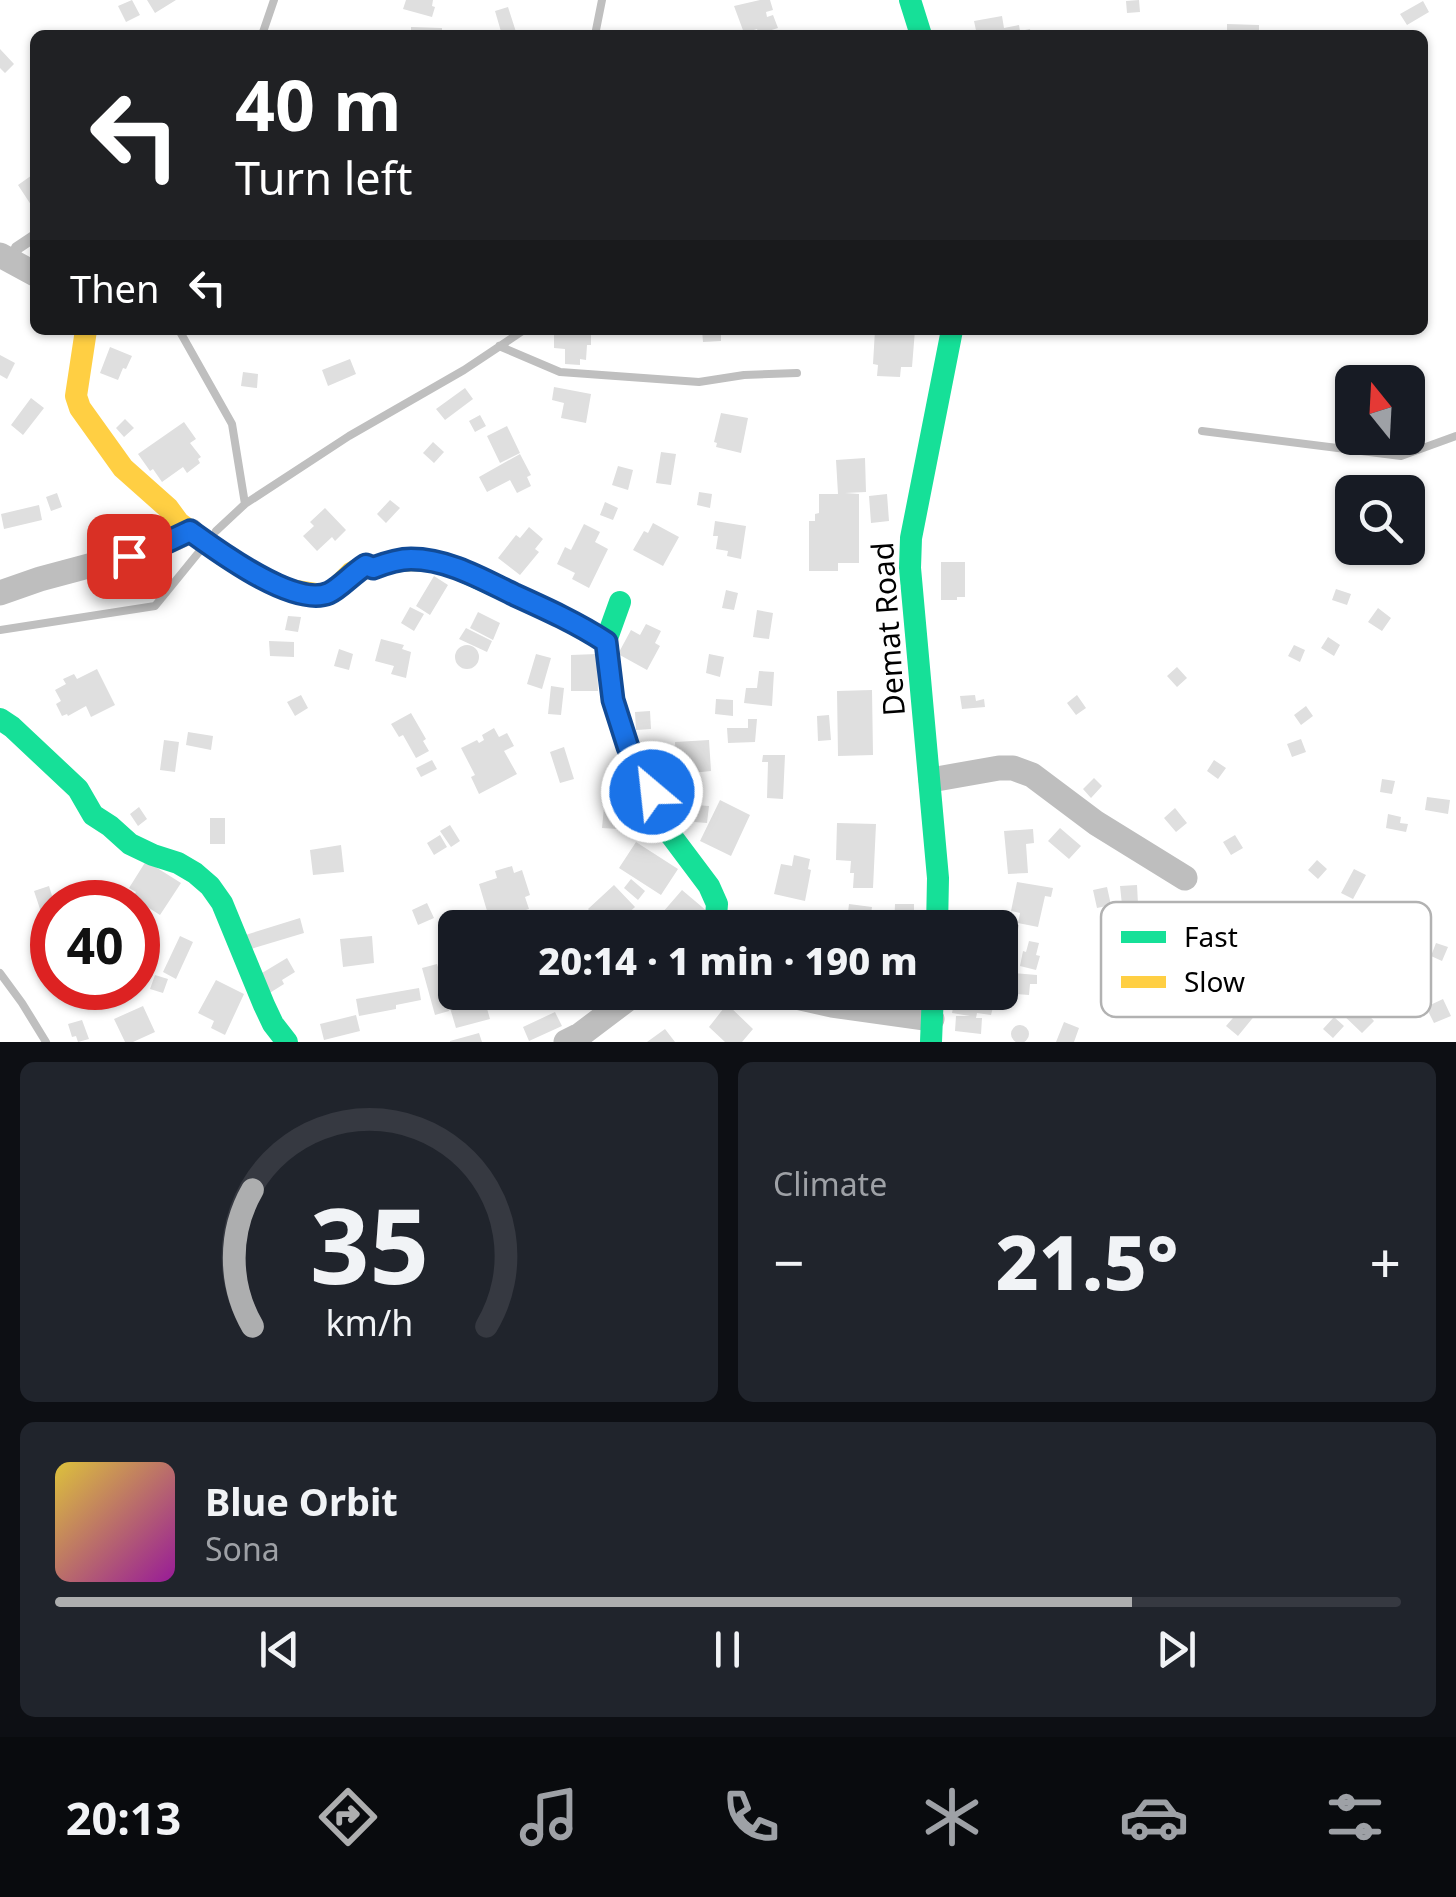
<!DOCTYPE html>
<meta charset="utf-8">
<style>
body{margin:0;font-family:"Noto Sans",sans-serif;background:#20242c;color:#f1f3f6;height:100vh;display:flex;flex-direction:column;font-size:38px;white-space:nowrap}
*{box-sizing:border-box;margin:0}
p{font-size:32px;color:#9ea1a6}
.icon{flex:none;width:55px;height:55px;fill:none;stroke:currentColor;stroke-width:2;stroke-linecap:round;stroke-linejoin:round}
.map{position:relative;height:1042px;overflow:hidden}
.side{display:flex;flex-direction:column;gap:20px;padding:20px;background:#0d0f14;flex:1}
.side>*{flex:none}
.top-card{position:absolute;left:30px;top:30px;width:1398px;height:305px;border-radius:15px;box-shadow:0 2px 8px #0004;background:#202124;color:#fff;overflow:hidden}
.needle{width:65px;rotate:342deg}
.buttons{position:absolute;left:1335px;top:365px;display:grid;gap:20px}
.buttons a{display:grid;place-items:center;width:90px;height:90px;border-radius:15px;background:#171b24;box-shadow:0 2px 8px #0004;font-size:50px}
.speed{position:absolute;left:30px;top:880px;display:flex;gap:20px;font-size:50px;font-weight:700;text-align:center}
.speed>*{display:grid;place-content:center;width:130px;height:130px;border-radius:50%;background:#171b24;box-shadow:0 2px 8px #0004;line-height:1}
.speed .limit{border:15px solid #d22;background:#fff;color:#111}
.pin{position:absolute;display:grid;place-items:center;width:85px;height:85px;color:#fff;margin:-42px;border-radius:20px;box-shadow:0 5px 15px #0006}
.me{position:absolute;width:110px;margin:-55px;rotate:332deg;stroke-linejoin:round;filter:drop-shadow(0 0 8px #0008)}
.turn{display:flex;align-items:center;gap:35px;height:210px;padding:0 40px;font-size:45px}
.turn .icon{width:130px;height:130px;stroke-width:2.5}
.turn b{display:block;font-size:70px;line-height:85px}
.then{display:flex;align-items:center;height:95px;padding:0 40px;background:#0003;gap:20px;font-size:38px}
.big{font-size:75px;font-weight:800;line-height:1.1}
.side .card{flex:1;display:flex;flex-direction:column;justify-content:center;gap:15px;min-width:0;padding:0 35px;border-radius:15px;background:#20242c}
.side .dial{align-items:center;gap:0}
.dial svg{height:260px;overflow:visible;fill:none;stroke:#363941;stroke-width:7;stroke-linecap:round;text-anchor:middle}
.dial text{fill:#f1f3f6;stroke:none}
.song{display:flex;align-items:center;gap:30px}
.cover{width:120px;height:120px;border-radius:15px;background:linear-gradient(135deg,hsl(50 70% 55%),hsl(300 70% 35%))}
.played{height:10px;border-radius:5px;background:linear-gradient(90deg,#adaeaf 80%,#363941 80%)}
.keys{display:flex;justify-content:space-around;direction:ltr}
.heat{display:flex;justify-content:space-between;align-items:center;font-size:55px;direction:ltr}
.side .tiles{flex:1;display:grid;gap:20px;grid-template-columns:1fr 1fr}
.card:last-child{grid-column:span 2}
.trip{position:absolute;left:438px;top:910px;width:580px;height:100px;border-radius:15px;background:#171b24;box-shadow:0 2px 8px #0004;font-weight:800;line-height:100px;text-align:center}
.tabs{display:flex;height:160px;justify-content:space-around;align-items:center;background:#090b0e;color:#9ea1a6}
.tabs .icon{width:70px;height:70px}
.tabs .active{color:#adaeaf}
.tabs b{font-size:45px;color:#f1f3f6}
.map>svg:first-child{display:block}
</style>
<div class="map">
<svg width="1456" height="1042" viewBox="0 0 1456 1042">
<rect width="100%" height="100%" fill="#fff"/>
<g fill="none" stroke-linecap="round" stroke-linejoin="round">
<path stroke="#bfbfbf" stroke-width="8" d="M262,35l12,-35
M595,35l7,-35
M179,330l53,94 13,80 -29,27
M499,346l61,26 139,10 45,-7 53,-2
M1202,431l199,25 55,-20
M245,504l104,-68 115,-66 60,-40
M0,630l155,-24 44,-54
M0,973l22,30 24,39"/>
</g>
<path fill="#dfdfdf" d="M132,0l8,15 -14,7 -8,-16z
M147,0h29l-21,13z
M406,0h27l-1,6 3,1 -3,10 -29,-8z
M760,0h10l3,10 -7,2 1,5 6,-2 5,13 -19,6 -2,-5 -13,4 -10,-27z
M1139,0l1,12 -13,1 -1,-12z
M1423,1l6,11 -22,13 -7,-11z
M508,7l9,28h-15l-7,-24z
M1002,16l2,12 15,-3 1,6 10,-2 1,6h-54l-3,-14z
M1227,24l32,1v10h-32z
M411,27l31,1v7h-31z
M0,49l14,15 -9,9 -5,-5z
M35,173v38l-17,-26z
M554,330h37v15h-4l-1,15 -6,-1v6l-15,-1v-15l-11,-1z
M702,330h19v11l-18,1z
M875,330h40l-3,37h-11l-1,10 -23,-1 1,-11 -5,-1z
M110,347l22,9 -6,13 -3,-1 -5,12 -18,-7z
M0,355l15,8 -8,16 -7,-4z
M350,359l6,15 -28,12 -6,-16z
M243,372l15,2 -1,14 -16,-2z
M554,387l37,7 -5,29 -25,-5 3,-15 -12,-3z
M465,388l8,11 -28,21 -9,-11z
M31,398l13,10 -21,27 -12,-10z
M721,413l27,5 -7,35 -25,-6 1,-4 -3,-1z
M480,415l6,11 -11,6 -6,-11z
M125,419l9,9 -10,9 -8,-9z
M184,422l12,17 -6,4 11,14 -3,2 2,4 -13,10 -4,-6 -21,15 -9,-13 -3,2 -12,-17z
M507,426l13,27 -20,10 -13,-27z
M433,442l11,10 -10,11 -11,-10z
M661,452l15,2 -5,31 -15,-2z
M520,454l11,21 -4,2 4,9 -14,7 -7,-13 -23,12 -8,-15z
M865,458l1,34 -21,1 14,1v69h-21v8h-29v-50h6v-7l4,-1v-19h19l-2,-34z
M618,466l15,4 -5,20 -16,-5z
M699,492l13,2 -2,14 -13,-3z
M57,493l5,14 -11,4 -5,-14z
M887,494l2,27 -18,2 -2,-27z
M390,500l10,8 -14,15 -9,-9z
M605,502l13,6 -5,12 -13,-5z
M39,505l3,15 -38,9 -3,-15z
M325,508l21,22 -11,11 -3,-4 -15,14 -14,-15 11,-10 -4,-4z
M140,518l4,16 -30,8 -4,-17z
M715,521l31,5 -5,33 -14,-3 1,-5 -12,-2 2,-13h-5z
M653,523l26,14 -16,29 -30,-16 11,-19 4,2z
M584,524l16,8 -5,10 13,7 -19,39 -17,-9 3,-6 -18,-9 8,-17 6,3z
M529,527l14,12 -8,10 4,3 -19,23 -22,-17 18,-23 4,3z
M941,562h24v35h-8v3h-16z
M434,576l14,9 -18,30 -14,-9z
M1336,589l15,5 -4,11 -15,-5z
M726,590l12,3 -4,17 -12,-2z
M410,607l14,7 -10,17 -13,-8z
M1378,608l13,10 -9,13 -14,-9z
M757,610l16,3 -4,26 -16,-2z
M478,612l22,11 -7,17 -23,-12z
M288,616l13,1 -3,15 -13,-2z
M646,624l15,7 -6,12 5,3 -13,24 -29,-16 13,-24 9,5z
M466,628l26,13 -5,11 -28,-13z
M1328,637l12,8 -6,11 -13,-8z
M381,639l23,6 -2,4 9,3 -5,26 -15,-4 3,-8 -19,-5z
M269,641l25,1v15l-24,-1z
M1294,645l11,5 -5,12 -12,-6z
M455 657a12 12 0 1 1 24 0a12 12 0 1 1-24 0Z
M339,649l14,5 -4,16 -15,-4z
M536,654l15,4 -9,31 -15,-5z
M597,654l1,37h-27v-36z
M709,654l15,3 -4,20 -14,-4z
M1177,667l10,11 -10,9 -10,-11z
M97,669l18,36 -24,12 -5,-11 -18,10 -1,-2 -5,2 -6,-12 5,-3 -6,-11 11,-6 -3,-5 11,-5 3,5z
M759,671l15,1 -2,34 -28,-3 2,-15h11z
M551,686l13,2 -3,27 -13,-1z
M872,690l1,65 -35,1 -1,-65z
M301,695l7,13 -13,8 -8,-14z
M975,695l1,6 8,-2 1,8 -23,2 -2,-13z
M1077,695l9,13 -10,7 -9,-12z
M716,699l17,1v16l-18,-2z
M1306,706l7,10 -12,9 -7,-10z
M650,711l1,18 -15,1 -1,-18z
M411,713l15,26 -3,2 6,10 -13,7 -13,-23 -4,2 -8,-13z
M829,715l2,25 -13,1 -1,-25z
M748,719h9l-2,23 -27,1 -1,-15h21z
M494,728l5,9 8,-4 7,13 -10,5 13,23 -38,20 -8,-17 4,-2 -14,-27 16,-8 2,3 5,-3 -2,-5z
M188,732l25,4 -2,14 -25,-5z
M1301,739l5,13 -14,5 -5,-13z
M164,740l15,2 -4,30 -15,-2z
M709,740l2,31 -19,2 -1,-14 -15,1 -1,-18z
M564,747l10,32 -14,4 -10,-31z
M763,755h22l-2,44 -16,-1 1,-36h-6z
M432,760l5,9 -16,8 -5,-9z
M1214,760l12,8 -8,11 -11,-8z
M1094,778l8,8 -11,12 -8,-9z
M1382,779l13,2 -3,13 -12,-2z
M606,786l18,2 -1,7 14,2 -3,33 -32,-2z
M1427,797l23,3 -2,14 -23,-4z
M720,800l30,15 -19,41 -31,-15z
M696,805l13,1 -2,17 -13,-1z
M139,807l8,12 -9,7 -8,-12z
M1175,808l12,15 -11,9 -12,-14z
M1388,814l13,3 -1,6 8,1 -2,8 -20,-4z
M210,818h15v26h-15z
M837,823l39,1 -3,64h-20l1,-15h-4l1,-12 -15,-1z
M450,825l10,16 -9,6 -11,-16z
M1060,828l21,18 -12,13 -21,-18z
M1033,829l1,14 -8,1 2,29 -20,1 -4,-43z
M440,835l7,12 -13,8 -7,-12z
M1235,835l8,13 -12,7 -8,-13z
M636,842l42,27 -17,26 -42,-27z
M341,845l3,27 -31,3 -3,-25z
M794,855l16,4 -2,10 3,1 -6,31 -31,-7 7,-30 11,2z
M1317,860l10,9 -9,10 -10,-9z
M146,861l35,22 -21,32 -22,-14 2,-2 -6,-4 2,-3 -7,-4z
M512,866l2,7 8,-3 8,25 -5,2 4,12 -39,12 -11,-37 18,-6 -2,-7z
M1354,869l12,6 -13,24 -12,-6z
M631,879l14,12 -7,9 -14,-12z
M1017,882l36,6 -2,9 -6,-1 -7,31 -20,-4 2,-10 -9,-2z
M614,885l21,22 -23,21h-7l-17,-19z
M1137,885l1,19 -16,1 -2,-19z
M49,886l5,16 -2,17 -8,2 -10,-30z
M1107,887l4,18 -14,3 -4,-18z
M682,890l26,22 -14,16h-12l-19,-16z
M427,903l7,15 -16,7 -6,-15z
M849,904l23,3 -3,21 -14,-2 1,-4 -9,-2z
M895,904h19v24h-20z
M771,911l26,7 -2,10h-28z
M981,916l38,9 -9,38 -10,-3v-32h-21z
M300,918l4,15 -60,18 -5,-14z
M180,936l13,6 -17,37 -13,-7z
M372,936l2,27 -31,4 -3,-28z
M1029,941l10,2 -3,12 4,1 -4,14 -16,-4 3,-15 3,1z
M1436,943l12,4 -6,14 -11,-5z
M287,958l8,14 -13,8 2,4 -16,10 -11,-18z
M437,964l2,6 16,-5v27l36,2 -43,11 1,6 -14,4 -13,-47z
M1003,972l34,3v9h-7l-1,11 -28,-2z
M155,975l13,4 -5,14 -13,-4z
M216,980l28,14 -19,41 -14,-7 3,-7 -16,-8z
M419,988l2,12 -25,5v4l-37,7 -3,-17z
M956,992h43l-1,8 -11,-1 -2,7 8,1 -2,8 -14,-2 -1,5h6l-1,16 -26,-3 1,-15h14l-18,-3z
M484,998l6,21 -34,9 -6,-20z
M1443,999l8,17 -17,7 -8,-16z
M1350,1002l11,11 3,-3 10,11 -12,12 -22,-21z
M727,1004l26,25 -11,13h-17l-16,-15z
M1245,1004l11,10 -18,22 -12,-10z
M143,1006l12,26 -22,10h-8l-11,-23z
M555,1012l7,14 -33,15 -6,-14z
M356,1015l4,16 -36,9 -4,-16z
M1334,1017l10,9 -11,12 -10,-9z
M82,1020l7,19 -11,3 -2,-6 -4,1 -4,-13z
M1064,1022l15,6 -5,14h-18z
M1011 1034a9 9 0 1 1 18 0a9 9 0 1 1-18 0Z
M665,1029l10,13h-28z
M479,1033l3,9h-32v-1z"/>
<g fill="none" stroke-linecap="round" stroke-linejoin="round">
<path stroke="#bebebe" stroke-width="12" d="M11,261l6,-13 18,-12"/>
<path stroke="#bebebe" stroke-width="25" d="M0,255l35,19
M0,593l40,-14 112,-30 39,-18
M931,780l68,-12h14l19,7 64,48 89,55
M774,992l58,13 100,14
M566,1042l14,-7 57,-43"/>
<path stroke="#16e098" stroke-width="22" d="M910,0l11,35
M451,566l110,50 45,25
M620,602l-14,39 7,59 15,47 24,46 15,37 42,56 8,18 -1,13 -8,11
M0,719l12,8 66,62 15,26 17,11 20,18 23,11 25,8 17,10 15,13 12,17 42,102 9,19 14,18
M937,928l1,-50 -28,-310 1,-30 41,-208
M931,1042l2,-50"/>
<path stroke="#ffcf43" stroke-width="22" d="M86,330l-10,66 4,12 43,60 45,40 11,15 48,35 58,31 38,6 10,-4 18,-18 15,-8 7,3c27,-10 50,-10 78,-2"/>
</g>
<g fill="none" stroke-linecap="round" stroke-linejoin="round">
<g stroke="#114b97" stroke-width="25">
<path id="route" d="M129,556l23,-7 38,-18c28,20 104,77 139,62 11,-5 24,-20 37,-28l7,3c13,-5 25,-9 38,-9 37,0 71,20 104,36 31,14 62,28 91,47l7,58 15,47 24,45"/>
</g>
<use href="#route" stroke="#1a73e8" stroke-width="18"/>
</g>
<g text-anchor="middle" stroke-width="8" stroke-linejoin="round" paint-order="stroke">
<g font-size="30" fill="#000" stroke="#fff">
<text transform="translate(889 629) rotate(-94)" y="10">Demat Road</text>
</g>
</g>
<rect x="1101" y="902" width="330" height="115" rx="15" fill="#fff" stroke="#b2b2b2" stroke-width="2.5"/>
<rect x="1121" y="931" width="45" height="12" fill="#16e098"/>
<rect x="1121" y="976" width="45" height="12" fill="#ffcf43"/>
<g font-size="28" fill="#000">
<text x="1184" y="947">Fast</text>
<text x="1184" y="992">Slow</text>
</g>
</svg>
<div class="buttons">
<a><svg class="needle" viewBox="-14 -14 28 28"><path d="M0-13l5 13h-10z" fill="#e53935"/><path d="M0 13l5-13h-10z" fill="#9ea1a6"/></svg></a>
<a><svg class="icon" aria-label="search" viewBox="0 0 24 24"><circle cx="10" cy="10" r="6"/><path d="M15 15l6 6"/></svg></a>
</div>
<div class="speed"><div class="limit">40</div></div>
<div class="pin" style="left:129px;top:556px;background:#d93025"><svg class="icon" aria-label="arrive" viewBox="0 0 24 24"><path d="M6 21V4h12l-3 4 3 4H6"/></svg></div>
<svg class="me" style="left:652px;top:792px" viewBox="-20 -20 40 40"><circle r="17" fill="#1a73e8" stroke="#fff" stroke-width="3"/><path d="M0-11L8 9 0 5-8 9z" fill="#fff"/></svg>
<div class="trip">20:14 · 1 min · 190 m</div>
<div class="top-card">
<div class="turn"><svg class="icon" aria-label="left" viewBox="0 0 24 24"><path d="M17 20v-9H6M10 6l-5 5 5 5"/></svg><div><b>40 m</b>Turn left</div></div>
<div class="then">Then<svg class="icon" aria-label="left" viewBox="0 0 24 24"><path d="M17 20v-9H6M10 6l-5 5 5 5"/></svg></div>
</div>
</div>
<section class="side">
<div class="tiles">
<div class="card dial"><svg viewBox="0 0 100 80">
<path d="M14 69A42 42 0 1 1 86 69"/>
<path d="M14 69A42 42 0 0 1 14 27" stroke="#adaeaf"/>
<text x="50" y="56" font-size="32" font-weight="700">35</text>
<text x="50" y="72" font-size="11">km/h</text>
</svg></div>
<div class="card"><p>Climate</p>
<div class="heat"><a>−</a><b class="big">21.5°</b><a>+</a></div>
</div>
<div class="card">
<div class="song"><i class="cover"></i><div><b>Blue Orbit</b><p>Sona</p></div></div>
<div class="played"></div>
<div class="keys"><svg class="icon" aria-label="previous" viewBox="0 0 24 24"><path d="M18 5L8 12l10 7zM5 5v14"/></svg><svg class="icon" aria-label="pause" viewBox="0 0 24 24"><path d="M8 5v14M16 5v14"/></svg><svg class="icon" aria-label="next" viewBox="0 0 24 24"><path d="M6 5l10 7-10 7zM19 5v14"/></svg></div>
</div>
</div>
</section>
<nav class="tabs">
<b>20:13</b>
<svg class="icon active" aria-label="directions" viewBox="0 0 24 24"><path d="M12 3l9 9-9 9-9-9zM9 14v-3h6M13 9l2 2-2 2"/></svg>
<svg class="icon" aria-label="music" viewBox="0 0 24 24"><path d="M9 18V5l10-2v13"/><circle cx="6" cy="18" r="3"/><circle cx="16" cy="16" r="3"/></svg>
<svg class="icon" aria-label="phone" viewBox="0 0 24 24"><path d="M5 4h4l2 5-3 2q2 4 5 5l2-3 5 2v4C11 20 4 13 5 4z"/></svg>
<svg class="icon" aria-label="climate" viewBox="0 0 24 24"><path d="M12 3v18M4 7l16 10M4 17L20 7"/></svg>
<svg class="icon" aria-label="car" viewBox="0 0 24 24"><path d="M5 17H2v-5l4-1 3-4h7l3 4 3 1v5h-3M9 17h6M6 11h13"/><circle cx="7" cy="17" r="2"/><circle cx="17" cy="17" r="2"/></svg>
<svg class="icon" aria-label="filters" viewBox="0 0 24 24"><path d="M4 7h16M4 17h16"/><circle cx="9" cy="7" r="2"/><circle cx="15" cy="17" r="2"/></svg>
</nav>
